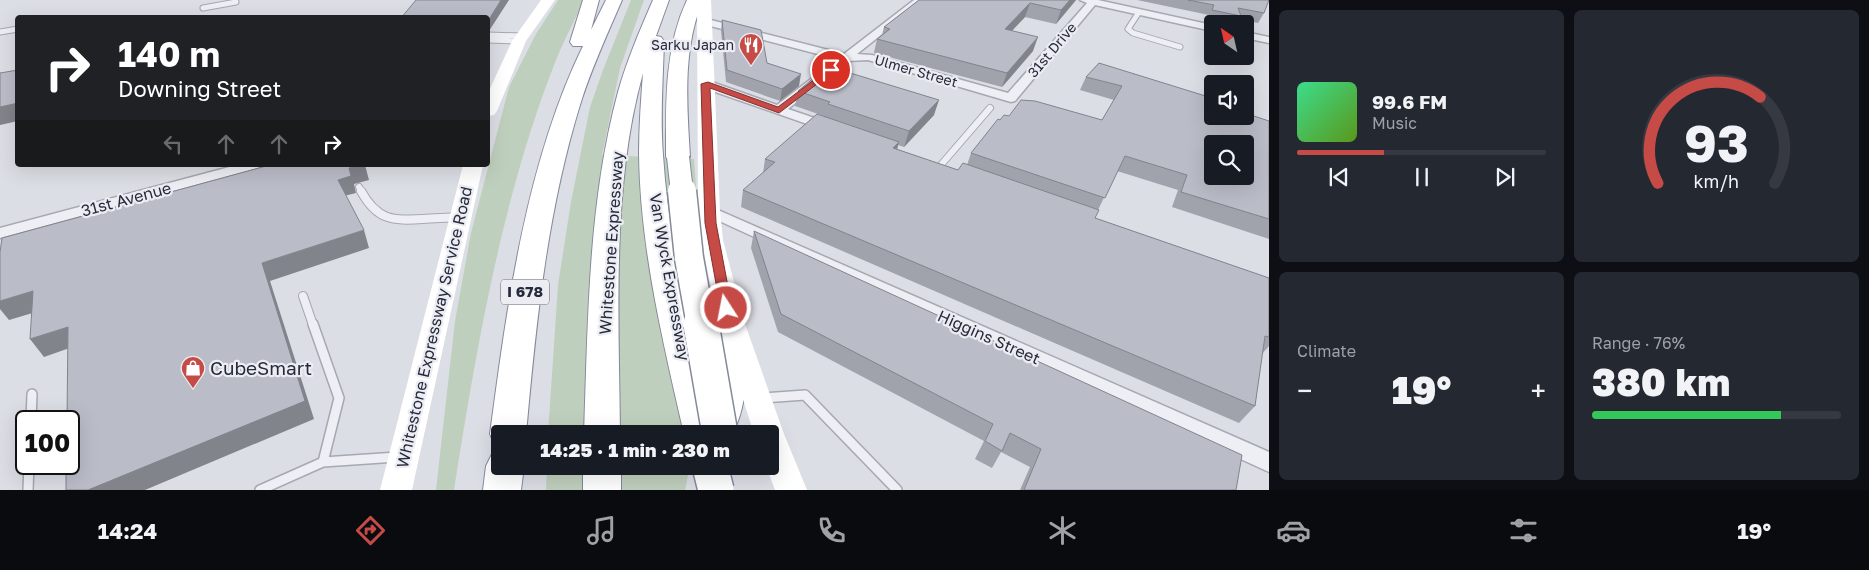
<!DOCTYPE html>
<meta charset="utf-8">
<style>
body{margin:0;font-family:"Golos Text",sans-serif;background:#242831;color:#f1f3f6;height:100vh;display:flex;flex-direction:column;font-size:19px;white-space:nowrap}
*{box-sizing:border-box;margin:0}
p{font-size:16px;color:#9ea1a6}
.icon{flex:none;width:28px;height:28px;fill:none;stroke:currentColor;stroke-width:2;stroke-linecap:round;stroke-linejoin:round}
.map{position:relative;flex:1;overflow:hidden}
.drawer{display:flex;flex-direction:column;gap:10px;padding:10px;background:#0d0f14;width:600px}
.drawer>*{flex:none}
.top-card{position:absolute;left:15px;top:15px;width:475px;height:152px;border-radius:5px;box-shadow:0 5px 20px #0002;background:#202124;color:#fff;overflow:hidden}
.needle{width:32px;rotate:326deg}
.controls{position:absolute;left:1204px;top:15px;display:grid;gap:10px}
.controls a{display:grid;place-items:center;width:50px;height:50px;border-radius:5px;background:#171b24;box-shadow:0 5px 20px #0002;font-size:25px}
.speed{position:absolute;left:15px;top:410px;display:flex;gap:10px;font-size:25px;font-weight:700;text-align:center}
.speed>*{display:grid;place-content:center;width:65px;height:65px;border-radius:50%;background:#171b24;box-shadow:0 5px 20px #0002;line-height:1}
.speed .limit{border:2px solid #111;border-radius:8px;background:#fff;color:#111}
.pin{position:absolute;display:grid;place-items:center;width:42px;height:42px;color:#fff;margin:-21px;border:2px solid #fff;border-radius:50%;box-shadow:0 1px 5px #0007}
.me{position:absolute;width:55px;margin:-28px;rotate:349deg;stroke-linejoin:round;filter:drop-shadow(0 0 4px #0008)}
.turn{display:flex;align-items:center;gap:18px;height:105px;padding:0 20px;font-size:22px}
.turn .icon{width:65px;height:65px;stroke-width:2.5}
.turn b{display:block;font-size:35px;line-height:42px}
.lanes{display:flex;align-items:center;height:48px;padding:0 20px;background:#0003;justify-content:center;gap:25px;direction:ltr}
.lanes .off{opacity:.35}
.big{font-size:38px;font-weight:800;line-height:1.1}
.drawer .card{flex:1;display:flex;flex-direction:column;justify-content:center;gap:8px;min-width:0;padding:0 18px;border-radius:8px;background:#242831}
.drawer .dial{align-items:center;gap:0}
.dial svg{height:130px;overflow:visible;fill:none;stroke:#363941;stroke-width:7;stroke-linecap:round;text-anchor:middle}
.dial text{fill:#f1f3f6;stroke:none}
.song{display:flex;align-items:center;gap:15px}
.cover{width:60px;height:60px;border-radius:8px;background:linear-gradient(135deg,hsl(150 70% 55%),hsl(90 70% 35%))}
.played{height:5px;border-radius:2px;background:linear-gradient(90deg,#c64b46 35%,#363941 35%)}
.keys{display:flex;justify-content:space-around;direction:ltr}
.heat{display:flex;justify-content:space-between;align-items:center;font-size:28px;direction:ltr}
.charge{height:8px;border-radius:4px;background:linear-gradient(90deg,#34c759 76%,#363941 0)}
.drawer .tiles{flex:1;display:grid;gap:10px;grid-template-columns:repeat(2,1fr)}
.trip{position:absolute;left:491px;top:425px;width:288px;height:50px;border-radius:5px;background:#171b24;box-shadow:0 5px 20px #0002;font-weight:800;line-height:50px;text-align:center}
.dock{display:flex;height:80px;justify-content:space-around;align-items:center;background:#090b0e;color:#9ea1a6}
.dock .icon{width:35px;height:35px}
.dock .active{color:#c64b46}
.dock b{font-size:22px;color:#f1f3f6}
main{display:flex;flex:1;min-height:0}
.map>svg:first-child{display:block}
</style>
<main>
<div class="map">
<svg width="1269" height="490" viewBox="0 0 1269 490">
<rect width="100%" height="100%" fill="#dcdee5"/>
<path fill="#bfcfbd" d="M558,0h26c-8,18 -18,36 -26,55 -55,137 -81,289 -104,435h-18l19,-169 16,-88 38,-146 27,-53z
M631,0h13l-24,68 -18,87 92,4 5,71 -1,204h-150l10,-149 13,-83 19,-95 13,-37z
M547,466h143l-5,24h-139z"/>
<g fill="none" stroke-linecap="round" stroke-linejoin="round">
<g stroke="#a6a8b2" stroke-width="7">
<path id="service-far3" d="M203,8l33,-6
M1139,12l-11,17 5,4 47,14
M0,32l18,-3
M488,35l34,1
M488,40l31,1"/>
</g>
<g stroke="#a6a8b2" stroke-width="8">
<path id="service-far2" d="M940,166l50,-58
M359,187l3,5"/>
</g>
<g stroke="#a6a8b2" stroke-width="10">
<path id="service-far1" d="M361,191c16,29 31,30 62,28 12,-1 23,-1 35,-2
M303,296l10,29"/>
</g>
<g stroke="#a6a8b2" stroke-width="12">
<path id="service" d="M313,324l26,74 -16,64
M763,398l42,-3 92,95
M31,421l1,-27
M28,490l1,-26
M260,490l63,-28 74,-5"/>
</g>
<g stroke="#a6a8b2" stroke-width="3">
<path id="minor" d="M914,0h11l-68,54 15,1 136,38 79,-90 -7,-3h18l114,25v6l-117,-26 -80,96 -4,1 -143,-42 -20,1 -60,48 47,16 2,3 -7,4 -129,-45 -2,-3 2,-3h8l68,24 60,-46 -138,-36v-4l4,-1 141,36z
M1245,32l24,5v6l-24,-5z
M237,165h23l-2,3 -258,70v-10z
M709,206l560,246v20l-565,-258 -3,-3 3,-3z"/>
</g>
<g stroke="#84899b" stroke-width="2">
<path id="motorway" d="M583,0h16l-8,30 15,-30h16c-15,35 -31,69 -42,105 -33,107 -44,218 -54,329h-26v13l-5,-2 -5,-11c17,-128 36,-271 93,-388h-10l-3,-4z
M653,0h16l-13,36 5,1 3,4c-1,38 -4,76 -1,114 5,81 25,160 46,238l4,-52 -5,-48 4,-7 11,-3 11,3 4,7c7,40 15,98 -3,135l-15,4v2h-36c-21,-92 -44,-186 -45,-281 0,-27 2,-54 4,-80 -32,114 -24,243 -23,361h-36c4,-114 4,-231 34,-342 9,-32 22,-62 35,-92z
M687,0h16c-21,49 -16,105 -13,157l-4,5 -8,2 -8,-2 -4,-5c0,-53 -2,-108 21,-157z
M500,451v15h24l-3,24h-38l3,-24 6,-12z
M583,466h38v24h-38z"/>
</g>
<use href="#service-far3" stroke="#eeeff4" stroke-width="5"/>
<use href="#service-far2" stroke="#eeeff4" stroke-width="6"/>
<use href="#service-far1" stroke="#eeeff4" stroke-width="8"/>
<use href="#service" stroke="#eeeff4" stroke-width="9"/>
<use href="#minor" fill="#eeeff4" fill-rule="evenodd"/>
<path fill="#fff" fill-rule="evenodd" d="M541,0h14l-29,41 -29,70 -3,4 -6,1v-23l24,-52z
M697,0h14l9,211 3,29 22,84 39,110 23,56h-32l-9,-24h4v-32h-16c-23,-74 -48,-146 -56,-223z
M463,165h20l-71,325h-32z"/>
<use href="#motorway" fill="#fff" fill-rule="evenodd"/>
<g stroke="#84899b" stroke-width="24" stroke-linecap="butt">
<path id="motorway-bridge-far2" d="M678,157l4,35"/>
</g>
<g stroke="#84899b" stroke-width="31" stroke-linecap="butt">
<path id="motorway-bridge-far1" d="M682,191l7,67 12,67"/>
</g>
<g stroke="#84899b" stroke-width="38" stroke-linecap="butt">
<path id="motorway-bridge" d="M701,324l19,110
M710,466l6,24"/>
</g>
<use href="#motorway-bridge-far2" stroke="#fff" stroke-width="22"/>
<use href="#motorway-bridge-far1" stroke="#fff" stroke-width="28"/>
<use href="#motorway-bridge" stroke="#fff" stroke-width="35"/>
</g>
<path fill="#a0a2ac" d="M919,0h157l-20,24 -31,-7 -13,14 21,20 -31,36 -128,-34 3,-14 5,-4 2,-8z
M1137,0h132l-5,13 -6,10 -19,-4 -3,5h-9l-20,-4 2,-5z
M722,20l45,43 32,23 -19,15 -54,-19 -5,-51z
M1099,63l113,53 57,5v118l-97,-32 6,-17 -61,-19 -19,39 -3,8 174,60v68l-7,8 -7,52 -16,17 -498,-216 2,-17 20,-17 2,-14 59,-43 -29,-10 3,-15 136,24 -30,32 -6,-2 -1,4 61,21 9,-5 4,-12 29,-33 9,-4 93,4 12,-20 -34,-10 6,-13z
M754,231l482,259h-216l10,-23 -29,-15 -9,16 -17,-9 9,-18 -206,-109 -27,-84z"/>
<path fill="#82848c" d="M501,0h8l-20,31h-1v-10z
M1070,0h6l-20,24 5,-14z
M1030,3l-5,14 -25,26 5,-14z
M1038,37l-5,14 -31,36 5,-14z
M801,74l-2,12 -19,15 2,-12z
M939,100l-5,15 -30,32 5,-16z
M18,103v18l-18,4v-18z
M899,142l-4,15 -2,-9z
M358,165h7l4,15 -15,4 2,9 -12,3 -6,-16 11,-12z
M364,230l5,18 -99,33 44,138 -169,71h-57l174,-227z
M33,291l13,18 -37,11 -9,-11v-8z
M68,327l13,17 -37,13 -14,-18z"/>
<path fill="#babcc8" stroke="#82848c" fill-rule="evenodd" d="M416,0h85l-13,21v-3h-87z
M919,0h151l-9,10 -31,-7 -25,26 33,8 -31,36 -130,-34 13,-10 -6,-2z
M1188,0h81l-5,13 -26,-5 3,8 -29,-6 2,-5z
M722,20l39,10 6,33 34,11 -19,15 -55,-19z
M1099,63l113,35v18h33v-3l24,8v98l-88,-27 6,-17 -62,-19 -20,42 -134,-45 27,-34 2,1 4,-5 5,1 12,-16 14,1 67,19 20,-34 -36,-9zM1212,144h33v32h-33z
M837,69l102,31 -30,31 -81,-27 2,-2 -32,-11 18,-15 9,3z
M18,70v33l-18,4v-34z
M817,114l82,28 -6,6 65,22 5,-7 136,47 -4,8 174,60v59l-4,-1 -10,70 -512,-216 32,-28 -10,-3z
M270,165h88l-9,3 2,8 -13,4 26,50 -102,33 43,138 -217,89h-22v-26h3v-43h-2l1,-94 -38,12 3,-48 -33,10v-49l2,-14z
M754,231l488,224 -6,35h-212l17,-41 -31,-16 -8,18 -17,-10 8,-17 -212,-110z"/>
<path fill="#c64b46" stroke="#81312e" d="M831,67l4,3 -1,1 -55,42 -69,-25 6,135 16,85 -2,3h-9l-16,-88 -4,-139 7,-2 70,25z"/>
<defs>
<g id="restaurant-pin" transform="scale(1.25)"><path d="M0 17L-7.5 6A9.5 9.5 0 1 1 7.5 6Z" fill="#c64b46" stroke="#ebedf3"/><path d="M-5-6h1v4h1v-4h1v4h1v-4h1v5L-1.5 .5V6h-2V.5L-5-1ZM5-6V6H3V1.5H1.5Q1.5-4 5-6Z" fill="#fff"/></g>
<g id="shop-pin" transform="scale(1.25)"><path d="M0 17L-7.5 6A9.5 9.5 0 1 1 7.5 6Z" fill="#c64b46" stroke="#ebedf3"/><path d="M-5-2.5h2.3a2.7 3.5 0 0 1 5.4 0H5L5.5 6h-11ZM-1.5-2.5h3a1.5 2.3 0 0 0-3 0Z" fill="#fff"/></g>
</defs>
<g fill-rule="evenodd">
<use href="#restaurant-pin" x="751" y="45"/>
<use href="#shop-pin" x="193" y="368"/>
</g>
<g text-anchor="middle" stroke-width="4.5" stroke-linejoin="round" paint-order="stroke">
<g font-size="14" fill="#272a3b" stroke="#ebedf3" text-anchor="end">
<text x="734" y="50">Sarku Japan</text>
</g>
<g font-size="14" fill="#272a3b" stroke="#ebedf3">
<text transform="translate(1052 50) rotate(-50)" y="5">31st Drive</text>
<text transform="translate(916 71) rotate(16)" y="5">Ulmer Street</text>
</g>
<rect fill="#ebedf3" stroke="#626472" stroke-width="1" x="501" y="279.5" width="48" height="25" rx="4"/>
<g font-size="15" font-weight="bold" fill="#272a3b">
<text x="525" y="297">I 678</text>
</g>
<g font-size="16" fill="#272a3b" stroke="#ebedf3">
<text transform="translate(126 199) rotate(-15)" y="6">31st Avenue</text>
<text transform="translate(611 243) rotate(-86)" y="6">Whitestone Expressway</text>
<text transform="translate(670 277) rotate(80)" y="6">Van Wyck Expressway</text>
<text transform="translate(434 327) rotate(-77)" y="6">Whitestone Expressway Service Road</text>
<text transform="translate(989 337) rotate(24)" y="6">Higgins Street</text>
</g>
<g font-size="19" fill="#272a3b" stroke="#ebedf3" text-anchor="start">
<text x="210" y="375">CubeSmart</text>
</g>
</g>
</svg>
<div class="controls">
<a><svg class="needle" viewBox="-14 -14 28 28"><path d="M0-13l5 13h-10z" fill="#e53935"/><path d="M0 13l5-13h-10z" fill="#9ea1a6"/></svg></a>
<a><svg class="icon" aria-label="sound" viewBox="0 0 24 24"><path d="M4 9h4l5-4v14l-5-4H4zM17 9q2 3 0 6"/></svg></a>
<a><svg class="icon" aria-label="search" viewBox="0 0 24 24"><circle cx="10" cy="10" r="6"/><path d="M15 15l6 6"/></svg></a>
</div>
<div class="speed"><div class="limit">100</div></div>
<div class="pin" style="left:831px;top:70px;background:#d93025"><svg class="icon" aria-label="arrive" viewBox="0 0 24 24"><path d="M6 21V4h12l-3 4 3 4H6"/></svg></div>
<svg class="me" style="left:726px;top:308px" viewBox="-20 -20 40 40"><circle r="17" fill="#c64b46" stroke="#fff" stroke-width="3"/><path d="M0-11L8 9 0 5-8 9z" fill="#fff"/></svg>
<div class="trip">14:25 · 1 min · 230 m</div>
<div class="top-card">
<div class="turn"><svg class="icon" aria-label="right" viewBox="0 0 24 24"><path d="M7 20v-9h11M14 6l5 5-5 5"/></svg><div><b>140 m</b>Downing Street</div></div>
<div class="lanes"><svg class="icon off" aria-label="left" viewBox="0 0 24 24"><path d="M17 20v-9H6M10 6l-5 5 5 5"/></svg><svg class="icon off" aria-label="ahead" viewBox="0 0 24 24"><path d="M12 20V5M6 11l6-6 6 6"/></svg><svg class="icon off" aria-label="ahead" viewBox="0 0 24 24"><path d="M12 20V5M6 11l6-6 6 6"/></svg><svg class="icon" aria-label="right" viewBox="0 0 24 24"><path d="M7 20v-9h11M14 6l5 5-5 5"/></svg></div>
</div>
</div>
<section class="drawer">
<div class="tiles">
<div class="card">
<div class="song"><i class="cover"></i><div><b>99.6 FM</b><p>Music</p></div></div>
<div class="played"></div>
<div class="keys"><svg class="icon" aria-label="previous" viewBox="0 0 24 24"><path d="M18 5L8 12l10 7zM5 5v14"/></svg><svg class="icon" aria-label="pause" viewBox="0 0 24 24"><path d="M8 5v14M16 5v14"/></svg><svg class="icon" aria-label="next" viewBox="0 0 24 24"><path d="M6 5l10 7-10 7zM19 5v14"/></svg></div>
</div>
<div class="card dial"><svg viewBox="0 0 100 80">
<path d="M14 69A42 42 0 1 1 86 69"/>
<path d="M14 69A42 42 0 0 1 77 16" stroke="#c64b46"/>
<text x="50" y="56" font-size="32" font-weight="700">93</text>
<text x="50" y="72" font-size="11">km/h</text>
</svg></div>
<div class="card"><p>Climate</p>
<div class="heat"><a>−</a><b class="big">19°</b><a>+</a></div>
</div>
<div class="card"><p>Range · 76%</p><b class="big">380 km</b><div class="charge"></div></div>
</div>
</section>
</main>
<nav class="dock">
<b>14:24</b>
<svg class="icon active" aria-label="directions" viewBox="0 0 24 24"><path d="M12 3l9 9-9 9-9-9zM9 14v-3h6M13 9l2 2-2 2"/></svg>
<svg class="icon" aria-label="music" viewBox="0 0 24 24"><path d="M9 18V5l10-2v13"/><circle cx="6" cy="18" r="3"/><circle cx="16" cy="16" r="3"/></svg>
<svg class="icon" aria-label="phone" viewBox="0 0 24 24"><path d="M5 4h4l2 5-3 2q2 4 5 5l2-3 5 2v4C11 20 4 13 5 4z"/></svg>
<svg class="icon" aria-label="climate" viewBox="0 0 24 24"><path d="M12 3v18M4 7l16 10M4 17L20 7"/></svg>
<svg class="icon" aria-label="car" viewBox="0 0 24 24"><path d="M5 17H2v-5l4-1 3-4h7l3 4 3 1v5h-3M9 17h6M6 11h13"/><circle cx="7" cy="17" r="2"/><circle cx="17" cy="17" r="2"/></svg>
<svg class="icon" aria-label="filters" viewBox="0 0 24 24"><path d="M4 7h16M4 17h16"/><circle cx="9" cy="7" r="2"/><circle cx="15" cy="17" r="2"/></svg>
<b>19°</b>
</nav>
